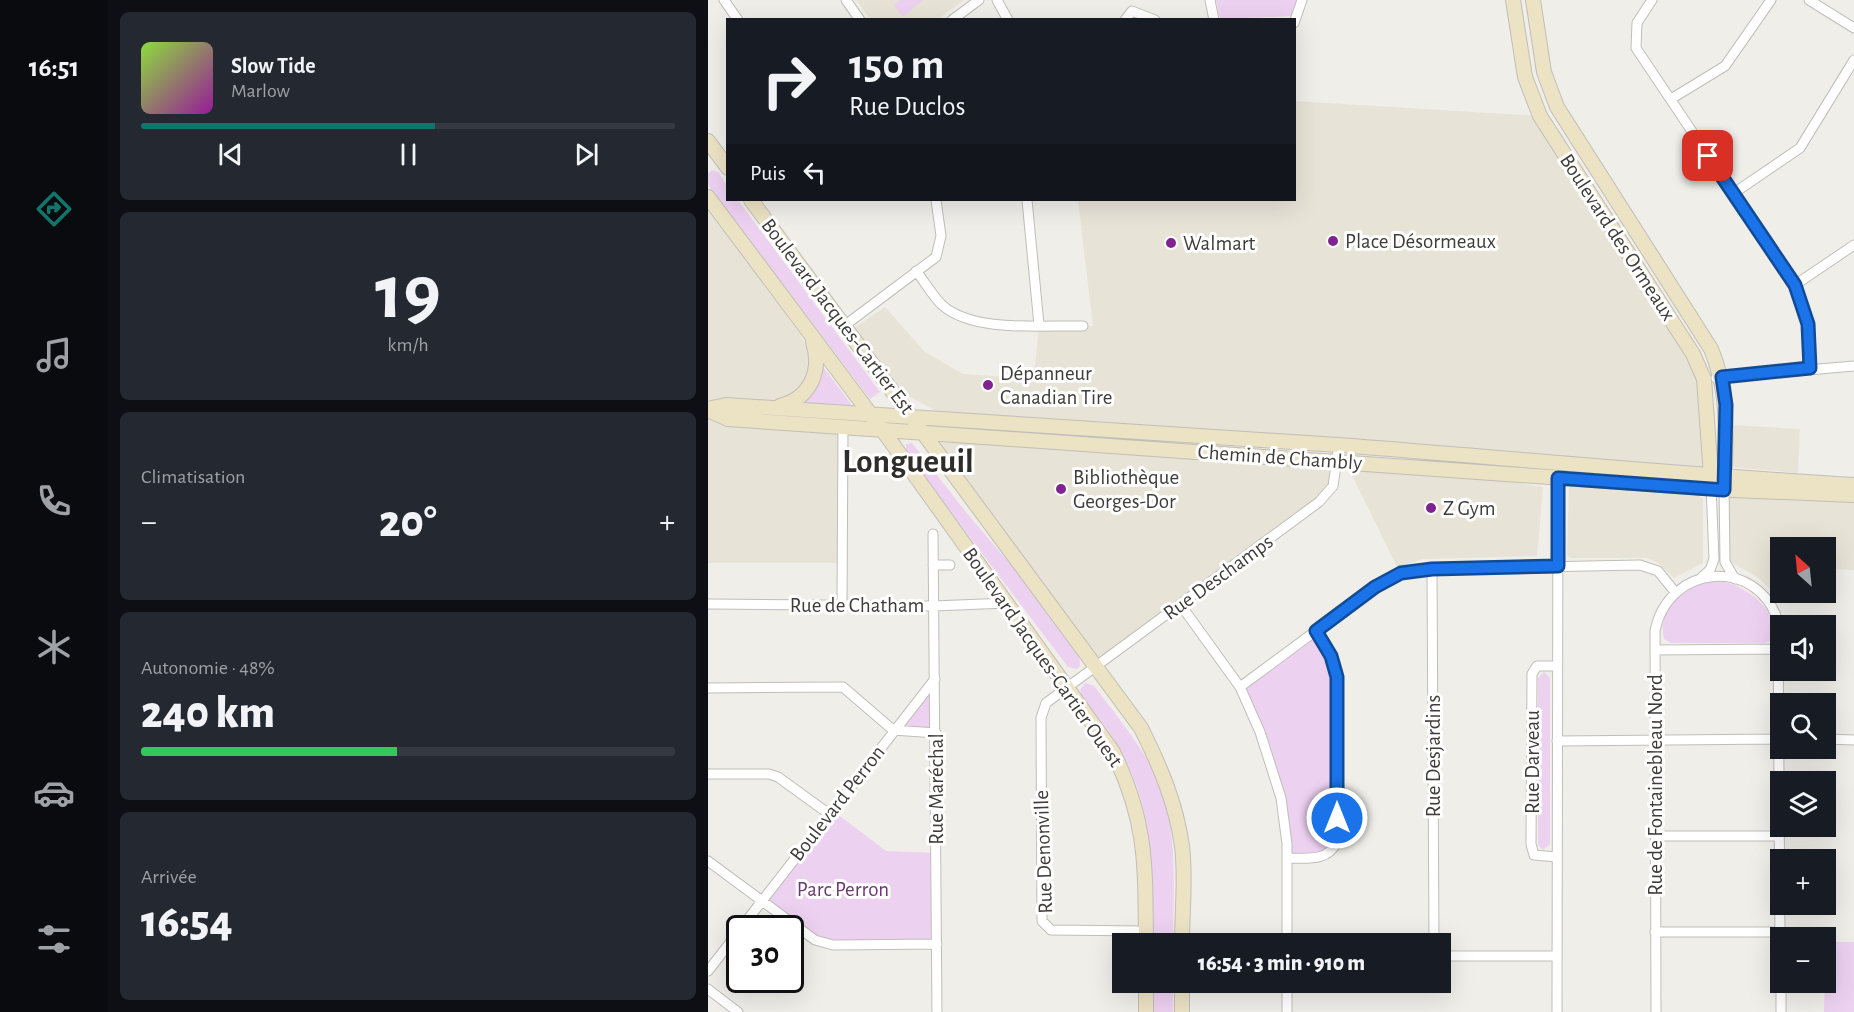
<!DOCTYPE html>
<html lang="fr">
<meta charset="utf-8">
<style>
body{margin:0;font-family:"Alegreya Sans",sans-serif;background:#242831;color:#f1f3f6;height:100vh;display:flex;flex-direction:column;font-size:22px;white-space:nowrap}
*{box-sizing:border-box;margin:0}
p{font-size:20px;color:#9ea1a6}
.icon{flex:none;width:33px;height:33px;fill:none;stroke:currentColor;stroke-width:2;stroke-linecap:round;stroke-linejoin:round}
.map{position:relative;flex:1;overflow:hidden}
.drawer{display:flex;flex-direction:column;gap:12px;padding:12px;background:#0d0f14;width:600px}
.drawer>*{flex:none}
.top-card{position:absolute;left:18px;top:18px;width:570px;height:183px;border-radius:0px;box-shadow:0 6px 24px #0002;background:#171b24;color:#f1f3f6;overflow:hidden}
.needle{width:39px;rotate:333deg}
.buttons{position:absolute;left:1062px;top:537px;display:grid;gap:12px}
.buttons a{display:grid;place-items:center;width:66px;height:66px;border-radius:0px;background:#171b24;box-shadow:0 6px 24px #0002;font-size:30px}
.speed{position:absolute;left:18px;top:915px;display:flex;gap:12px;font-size:30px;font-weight:700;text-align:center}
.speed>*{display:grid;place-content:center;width:78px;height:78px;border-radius:50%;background:#171b24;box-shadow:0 6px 24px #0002;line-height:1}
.speed .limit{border:3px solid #111;border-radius:9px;background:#fff;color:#111}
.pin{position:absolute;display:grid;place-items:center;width:51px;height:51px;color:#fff;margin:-26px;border-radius:12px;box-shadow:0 3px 9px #0006}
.me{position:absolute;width:66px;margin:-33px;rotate:0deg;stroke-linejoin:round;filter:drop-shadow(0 0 4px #0008)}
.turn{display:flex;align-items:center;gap:21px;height:126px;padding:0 24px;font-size:27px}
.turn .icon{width:78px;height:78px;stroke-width:2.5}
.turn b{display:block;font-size:42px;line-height:51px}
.then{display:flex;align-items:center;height:57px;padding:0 24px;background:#0003;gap:12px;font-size:22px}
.big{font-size:45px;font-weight:800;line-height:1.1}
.drawer .widget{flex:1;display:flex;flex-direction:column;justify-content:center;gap:9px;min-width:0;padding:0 21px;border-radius:9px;background:#242831}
.drawer .dial{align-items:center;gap:0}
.dial b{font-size:78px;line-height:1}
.song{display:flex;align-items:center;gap:18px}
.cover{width:72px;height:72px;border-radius:9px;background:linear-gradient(135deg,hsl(90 70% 55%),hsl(300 70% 35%))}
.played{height:6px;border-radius:3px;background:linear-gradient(90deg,#0f766e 55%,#363941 55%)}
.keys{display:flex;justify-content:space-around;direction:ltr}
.heat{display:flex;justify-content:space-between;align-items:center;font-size:33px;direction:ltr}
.charge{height:9px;border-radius:4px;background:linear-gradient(90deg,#34c759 48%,#363941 0)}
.trip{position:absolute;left:404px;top:933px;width:339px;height:60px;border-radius:0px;background:#171b24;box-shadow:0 6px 24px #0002;font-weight:800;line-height:60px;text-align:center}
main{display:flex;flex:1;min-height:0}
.tab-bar{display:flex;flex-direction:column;width:108px;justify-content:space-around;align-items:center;background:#090b0e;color:#9ea1a6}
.tab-bar .icon{width:42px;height:42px}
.tab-bar .selected{color:#0f766e}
.tab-bar b{font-size:27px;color:#f1f3f6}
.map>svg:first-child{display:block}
</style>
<main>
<nav class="tab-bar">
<b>16:51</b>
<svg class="icon selected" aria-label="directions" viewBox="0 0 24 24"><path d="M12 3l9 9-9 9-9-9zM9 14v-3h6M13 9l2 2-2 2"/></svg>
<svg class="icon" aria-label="music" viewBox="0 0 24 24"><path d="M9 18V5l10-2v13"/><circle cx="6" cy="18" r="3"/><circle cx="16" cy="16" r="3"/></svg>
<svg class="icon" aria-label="phone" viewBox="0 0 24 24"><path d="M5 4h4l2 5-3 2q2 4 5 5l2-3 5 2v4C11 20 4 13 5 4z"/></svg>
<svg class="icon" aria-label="climate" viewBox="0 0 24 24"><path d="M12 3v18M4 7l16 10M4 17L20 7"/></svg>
<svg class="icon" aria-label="car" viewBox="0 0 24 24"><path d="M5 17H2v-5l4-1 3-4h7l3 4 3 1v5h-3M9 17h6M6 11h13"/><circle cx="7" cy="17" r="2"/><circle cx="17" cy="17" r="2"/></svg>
<svg class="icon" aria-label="filters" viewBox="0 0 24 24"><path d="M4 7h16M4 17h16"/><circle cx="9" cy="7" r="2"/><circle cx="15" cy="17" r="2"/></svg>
</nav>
<section class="drawer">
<div class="widget">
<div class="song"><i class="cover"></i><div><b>Slow Tide</b><p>Marlow</p></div></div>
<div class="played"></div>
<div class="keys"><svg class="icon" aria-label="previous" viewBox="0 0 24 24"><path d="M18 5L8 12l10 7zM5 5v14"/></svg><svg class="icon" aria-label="pause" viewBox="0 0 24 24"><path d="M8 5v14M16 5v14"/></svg><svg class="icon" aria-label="next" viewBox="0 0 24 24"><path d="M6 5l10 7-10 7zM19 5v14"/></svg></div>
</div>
<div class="widget dial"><b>19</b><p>km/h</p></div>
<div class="widget"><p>Climatisation</p>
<div class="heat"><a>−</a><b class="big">20°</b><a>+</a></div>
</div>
<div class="widget"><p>Autonomie · 48%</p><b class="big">240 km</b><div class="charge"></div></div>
<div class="widget"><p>Arrivée</p><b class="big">16:54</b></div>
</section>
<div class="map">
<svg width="1146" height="1012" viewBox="0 0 1146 1012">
<rect width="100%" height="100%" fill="#f0eee9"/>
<path fill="#e8e3d7" d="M148,0h108l-27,20 -67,-1z
M587,101l245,15 164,263 7,97 -771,-63 -41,-22 -45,-63 31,-21 40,45 38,22 71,5 5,-54 54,1 -15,-126h216z
M0,209l92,125 10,20 2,14 -12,24 -24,13 -68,-5z
M0,417l132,16 -2,130h-130z
M1026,425l66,4 -2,44 -67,-6z
M240,434l384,26 1,26 -238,182 -155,-215 1,-12z
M646,457l189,30 -6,69 -114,3 -26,8 -46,-94z
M861,486l129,8 5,5v64l-29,15 -17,-16 -11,-4h-76l-3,-3z
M1021,492l125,10v68l-28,-1v-21h-46v44l45,1 -1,4h-45l-22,-20 -28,-16z"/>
<path fill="#edd1f1" d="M192,0h23l-20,17 -9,-12z
M508,0h81l-5,16 -72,3z
M4,170l6,2 9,13 1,15h10l142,192 -10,7 -158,-208 -4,-7v-10z
M112,367h3l28,37 -2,4 -54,-2z
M204,443l53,68 50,59 64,87 1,9 -3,3 -9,-2 -162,-214v-9z
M1009,581c26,2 66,29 53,60l-6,2h-93l-7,-4c-8,-32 25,-56 53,-58z
M608,631l21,46v165l-5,11 -45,5 -6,-60 -41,-111z
M836,672l6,6v166l-7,6 -5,-5v-167z
M227,679l1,54 -43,-3z
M377,683l9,3c21,28 44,55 60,86 26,53 19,115 19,171h-20c-1,-69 3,-130 -33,-193 -10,-19 -25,-36 -38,-53l-2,-7z
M124,810l54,41 50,2 1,91 -122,-4 -52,-40z
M1118,942h28v70h-30z
M445,983h20v29h-20z"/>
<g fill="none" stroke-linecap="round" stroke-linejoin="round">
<g stroke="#c0beb9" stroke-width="11">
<path id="street" d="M16,0l14,20
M138,0l14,20
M289,0l11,20
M502,0l4,20
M944,0l-15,23 -1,25 159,237 13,40 2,43
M1101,0l45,28
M244,20l27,-20
M417,20l7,-9 23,9
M586,23l8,-23
M963,99l54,-33 46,-66
M1026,193l66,-45 54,-88
M319,200l12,125
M208,271c9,11 16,24 26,34 31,28 101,20 141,21
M1087,285l59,-40
M136,326l92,-69 5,-21 -5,-36
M1008,378l138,-12
M1016,486l1,76 10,17
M225,534l4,478
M225,565h17
M724,569l2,375
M994,577l8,-7 4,-11 -3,-74
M0,604l226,2 73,-3
M472,604l60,83 20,45 21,66 6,46v100
M134,605l1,-178
M947,650l125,-1
M532,687l135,-100 26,-14 31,-4 208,-4 18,6 17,21
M0,688l135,-1 50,43 43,3
M1118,739l28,1
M849,741l223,-2
M0,774h61l9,3 51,37
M947,836h125
M849,857l-23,-2 -3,-11 1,-170 5,-8h20
M579,858c21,0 40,4 50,-16v-165l-6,-21 -15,-25
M0,861l107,79 18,5 104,-1
M33,928l194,-249
M438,931l-95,-1 -9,-9 -1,-203 5,-15 273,-201 14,-16 6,-41
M947,932h125
M732,956h117
M0,971l32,-41
M1073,982v30
M0,989l30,23
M579,1012v-30
M849,1012l1,-534
M948,1012l-1,-381c13,-67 102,-75 123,-10l2,319"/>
</g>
<g stroke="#c0beb9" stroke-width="16">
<path id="secondary" d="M805,0l12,77 15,39 153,238 11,25 7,97
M825,0l11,72 13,35 154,242c19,46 14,79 14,128
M0,141l20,27
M0,197l181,242 224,313c35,71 32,115 33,192
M43,200l390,528c19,38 35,75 41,118 4,31 0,66 0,98
M72,406c31,-8 42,-36 33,-64
M0,409l18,-4c204,15 408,25 612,40 172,13 344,30 516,40
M0,410l20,9 85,6 920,65 121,5
M438,982v30
M474,1012v-30"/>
</g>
<use href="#street" stroke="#fff" stroke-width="9"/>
<use href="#secondary" stroke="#ece2c4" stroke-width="14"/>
</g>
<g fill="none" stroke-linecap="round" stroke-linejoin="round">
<g stroke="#114b97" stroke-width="15">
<path id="route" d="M629,818v-141l-6,-21 -15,-25 59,-44 26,-14 31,-4 126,-3v-88l166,12 2,-85 -4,-28 88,-9 -2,-44 -13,-39 -87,-129"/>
</g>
<use href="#route" stroke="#1a73e8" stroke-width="10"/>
</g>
<g fill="#802390" stroke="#fff" stroke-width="2">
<circle cx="625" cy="241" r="6"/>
<circle cx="463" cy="243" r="6"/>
<circle cx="280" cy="385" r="6"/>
<circle cx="353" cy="489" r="6"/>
<circle cx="723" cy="508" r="6"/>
</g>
<g text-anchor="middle" stroke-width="6" stroke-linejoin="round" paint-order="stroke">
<g font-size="21" fill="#3e3d3b" stroke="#fff">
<text transform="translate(910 237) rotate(57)" y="7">Boulevard des Ormeaux</text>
<text transform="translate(130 316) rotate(53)" y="7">Boulevard Jacques-Cartier Est</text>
<text transform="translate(572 457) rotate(4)" y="7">Chemin de Chambly</text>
<text transform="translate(510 577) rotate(-36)" y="7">Rue Deschamps</text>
<text x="149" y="612">Rue de Chatham</text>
<text transform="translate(335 657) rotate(55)" y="7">Boulevard Jacques-Cartier Ouest</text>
<text transform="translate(725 756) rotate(-90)" y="7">Rue Desjardins</text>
<text transform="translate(824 762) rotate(-90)" y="7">Rue Darveau</text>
<text transform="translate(947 785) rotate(-90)" y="7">Rue de Fontainebleau Nord</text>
<text transform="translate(228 789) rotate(-90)" y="7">Rue Maréchal</text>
<text transform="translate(129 803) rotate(-52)" y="7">Boulevard Perron</text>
<text transform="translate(335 852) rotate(-92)" y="7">Rue Denonville</text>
</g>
<g font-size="21" fill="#3e3d3b" stroke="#fff" text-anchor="start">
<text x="637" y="248">Place Désormeaux</text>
<text x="475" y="250">Walmart</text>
<text x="292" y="380">Dépanneur<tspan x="292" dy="24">Canadian Tire</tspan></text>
<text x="365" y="484">Bibliothèque<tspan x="365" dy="24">Georges-Dor</tspan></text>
<text x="735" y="515">Z Gym</text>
</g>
<g font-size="21" fill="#6b3a74" stroke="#fff">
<text x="135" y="896">Parc Perron</text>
</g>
<g font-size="33" font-weight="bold" fill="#2f2d29" stroke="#fff">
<text x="200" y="472">Longueuil</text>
</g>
</g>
</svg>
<div class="buttons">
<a><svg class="needle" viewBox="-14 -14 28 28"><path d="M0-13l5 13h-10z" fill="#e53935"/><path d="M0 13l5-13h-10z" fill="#9ea1a6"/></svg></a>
<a><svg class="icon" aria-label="sound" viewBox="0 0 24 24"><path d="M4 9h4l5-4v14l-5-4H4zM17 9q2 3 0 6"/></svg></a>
<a><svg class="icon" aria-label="search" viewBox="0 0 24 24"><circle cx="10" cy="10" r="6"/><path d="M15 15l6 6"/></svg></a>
<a><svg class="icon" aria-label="layers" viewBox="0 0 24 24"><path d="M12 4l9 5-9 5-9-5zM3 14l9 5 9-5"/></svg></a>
<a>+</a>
<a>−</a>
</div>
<div class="speed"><div class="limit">30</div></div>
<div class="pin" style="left:1000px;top:156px;background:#d93025"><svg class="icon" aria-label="arrive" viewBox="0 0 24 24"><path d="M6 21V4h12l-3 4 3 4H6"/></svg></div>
<svg class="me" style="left:629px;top:818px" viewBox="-20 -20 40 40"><circle r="17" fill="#1a73e8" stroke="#fff" stroke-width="3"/><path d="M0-11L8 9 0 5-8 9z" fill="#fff"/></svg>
<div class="trip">16:54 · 3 min · 910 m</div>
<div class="top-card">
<div class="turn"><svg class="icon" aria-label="right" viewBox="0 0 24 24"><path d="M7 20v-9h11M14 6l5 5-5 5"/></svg><div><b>150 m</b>Rue Duclos</div></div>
<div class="then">Puis<svg class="icon" aria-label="left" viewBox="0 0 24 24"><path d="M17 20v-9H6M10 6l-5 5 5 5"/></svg></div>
</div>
</div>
</main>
